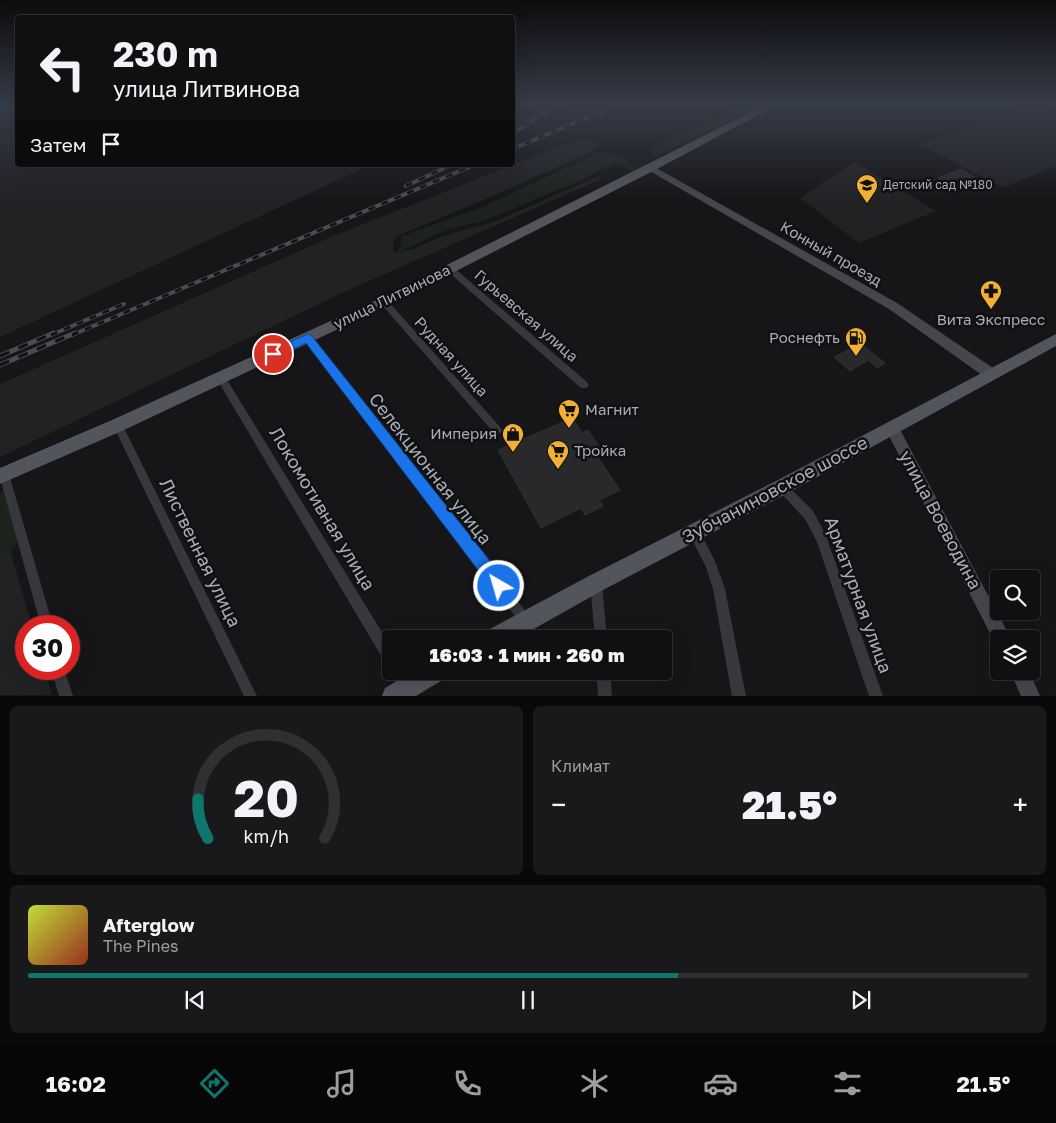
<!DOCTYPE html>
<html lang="ru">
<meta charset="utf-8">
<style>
body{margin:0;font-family:"Golos Text",sans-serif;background:#19191b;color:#f1f3f6;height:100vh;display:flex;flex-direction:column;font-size:19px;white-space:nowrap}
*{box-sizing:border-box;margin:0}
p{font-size:16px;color:#9c9d9f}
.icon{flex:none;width:28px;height:28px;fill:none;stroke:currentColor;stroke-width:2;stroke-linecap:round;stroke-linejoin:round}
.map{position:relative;height:696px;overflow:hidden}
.sheet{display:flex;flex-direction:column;gap:10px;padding:10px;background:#09090a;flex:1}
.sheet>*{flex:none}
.top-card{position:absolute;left:15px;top:15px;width:500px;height:152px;border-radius:5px;box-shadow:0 5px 20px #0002,0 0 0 1px #303032;background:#101012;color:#f1f3f6;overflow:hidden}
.buttons{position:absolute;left:990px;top:570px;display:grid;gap:10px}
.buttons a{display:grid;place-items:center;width:50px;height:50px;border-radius:5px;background:#101012;box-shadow:0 5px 20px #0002,0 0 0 1px #303032;font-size:25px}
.speed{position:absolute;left:15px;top:615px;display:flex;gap:10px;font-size:25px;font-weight:700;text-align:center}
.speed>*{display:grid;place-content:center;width:65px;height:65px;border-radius:50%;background:#101012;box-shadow:0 5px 20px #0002,0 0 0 1px #303032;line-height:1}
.speed .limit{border:8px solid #d22;background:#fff;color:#111}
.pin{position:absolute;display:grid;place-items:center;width:42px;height:42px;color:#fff;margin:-21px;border:2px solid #fff;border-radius:50%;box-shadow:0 1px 5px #0007}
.me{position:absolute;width:55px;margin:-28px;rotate:322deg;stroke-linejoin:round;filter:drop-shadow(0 0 4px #0008)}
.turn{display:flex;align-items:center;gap:18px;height:105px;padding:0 15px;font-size:22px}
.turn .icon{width:65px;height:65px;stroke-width:2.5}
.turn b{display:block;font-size:35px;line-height:42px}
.then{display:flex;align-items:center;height:48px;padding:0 15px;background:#0003;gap:10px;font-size:19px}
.big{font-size:38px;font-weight:800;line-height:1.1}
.sheet .tile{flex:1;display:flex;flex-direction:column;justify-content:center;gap:8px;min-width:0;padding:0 18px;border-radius:8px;background:#19191b}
.sheet .dial{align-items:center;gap:0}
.dial svg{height:130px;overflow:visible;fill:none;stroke:#303032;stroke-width:7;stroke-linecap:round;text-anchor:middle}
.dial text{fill:#f1f3f6;stroke:none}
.song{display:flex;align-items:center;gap:15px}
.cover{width:60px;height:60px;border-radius:8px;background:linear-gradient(135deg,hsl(70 70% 55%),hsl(10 70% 35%))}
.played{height:5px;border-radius:2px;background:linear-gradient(90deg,#0f766e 65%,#303032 65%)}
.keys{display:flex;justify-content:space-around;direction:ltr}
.heat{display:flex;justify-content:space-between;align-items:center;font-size:28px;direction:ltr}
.sheet .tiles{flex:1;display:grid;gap:10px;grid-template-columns:1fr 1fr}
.tile:last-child{grid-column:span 2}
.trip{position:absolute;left:382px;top:630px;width:290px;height:50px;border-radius:5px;background:#101012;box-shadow:0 5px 20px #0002,0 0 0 1px #303032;font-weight:800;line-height:50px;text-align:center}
.menu{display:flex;height:80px;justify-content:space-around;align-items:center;background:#060607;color:#9c9d9f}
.menu .icon{width:35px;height:35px}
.menu .on{color:#0f766e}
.menu b{font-size:22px;color:#f1f3f6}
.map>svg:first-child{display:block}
</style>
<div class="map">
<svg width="1056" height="696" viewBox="0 0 1056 696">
<rect width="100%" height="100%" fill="#161618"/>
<path fill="#222225" d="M0,103h17l1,62h352l-370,172z
M561,103h51l-31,13 -24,-10z
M1034,105l22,9v52l-53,22 -83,-44z
M588,139l10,6 -8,7 -90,41 -105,44 -2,10 1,6 19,-4 28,-12 57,-17 101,-44v4l-255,112 -344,165v-73l333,-148 238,-94z
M855,162l81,49 -77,32 -59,-45z
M0,515l32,111h-6v43h18l8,26h-52z"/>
<path fill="#1c231d" d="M743,103h27l-115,53 -6,-5 6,-5z
M601,152c15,3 27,6 36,19l-8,-1 -11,-6 -10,2 -28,15 -99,41c-29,4 -56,17 -82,30l3,-16 78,-28z
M9,490l11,49 -12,16h-8v-62z"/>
<path fill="#29292c" stroke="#303034" d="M961,169l19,11 -5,2 3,1 -14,6 -3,-2 -4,1 -19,-10z
M861,344l24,19 -8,5 -9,-8 -18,11 -16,-14z
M572,418l10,15 6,-3 11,16 -7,3 28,41 -21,10 4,6 -18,9 -4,-7 -40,20 -43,-78z"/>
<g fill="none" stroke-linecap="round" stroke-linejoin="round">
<path fill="#37383d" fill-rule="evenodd" d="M450,266l3,1 134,115 2,3 -2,3h-6l-134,-117 -1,-2z
M384,299l3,1 113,127 2,3 -2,3 -3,1 -3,-1 -113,-129 -1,-2 1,-2z
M307,335l3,1 220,281 2,4 -2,4 -4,2 -4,-2 -218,-285 -1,-2 1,-2z
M221,374l3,1 167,272v18l-5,-1 -168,-283 -2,-3 2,-3z
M118,421l3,1 136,274h-13l-131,-271 2,-3z
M4,469l4,2 1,3 44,152h-12l-41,-148v-7z
M782,482l4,2 27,27 13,25 57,160h-14l-52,-154 -12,-23 -27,-29 -1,-3 1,-3z
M694,527l4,1 17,33 10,28 21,107h-14l-19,-107 -7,-22 -18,-35 2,-4z
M596,577l4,2 2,4 5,56h-12l-5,-56 2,-4z
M51,669h13l9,27h-14z
M393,671h14l9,17 -2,5 -5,2 -5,-2z
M596,671h14l2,25h-14z"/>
<path fill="#45474d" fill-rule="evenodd" d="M651,165l246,138 99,67 2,4 -2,4h-10l-97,-69 -241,-139v-4z
M892,422l5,2 111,209 3,6h-12v8l-3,-2 -111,-217 2,-4z
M1010,671h19l11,25h-19z"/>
<path fill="#53555c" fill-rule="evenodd" d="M769,103h12l-126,67 -266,135 -265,125 -124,54v-16l112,-48 267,-121z
M1056,334v12l-268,147 -185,97 -87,49h-33l3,-8 103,-55 187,-95z
M414,671h33l-3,8 -28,17h-34l3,-8z"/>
<g stroke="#4a4c52" stroke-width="4">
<path id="rail-far1" d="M512,134l45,-31
M512,149l110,-46
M406,186l45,-21
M51,335l73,-31
M72,335l402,-170"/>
</g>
<g stroke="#4a4c52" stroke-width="5">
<path id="rail" d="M0,356l54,-23
M0,365l75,-32"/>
</g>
<use href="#rail-far1" stroke="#111113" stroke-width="2.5" stroke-dasharray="7" stroke-linecap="butt"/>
<use href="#rail" stroke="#111113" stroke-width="3" stroke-dasharray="10" stroke-linecap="butt"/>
</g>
<linearGradient id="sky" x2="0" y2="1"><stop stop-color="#0c0c0d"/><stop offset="0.52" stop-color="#363c48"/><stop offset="1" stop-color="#363c48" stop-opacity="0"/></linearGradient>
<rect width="1056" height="200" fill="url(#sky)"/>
<path fill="#1a73e8" stroke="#114b97" d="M308,334l3,1 194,245 2,6 -2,5 -6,2 -5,-2 -188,-248 -29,14h-8l-2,-3 2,-3z"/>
<defs>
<g id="school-pin" transform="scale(1.125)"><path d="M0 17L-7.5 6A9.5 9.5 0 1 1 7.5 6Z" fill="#f2b134" stroke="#111113"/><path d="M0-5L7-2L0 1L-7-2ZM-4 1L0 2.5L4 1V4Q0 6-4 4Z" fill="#111"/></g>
<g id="pharmacy-pin" transform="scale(1.125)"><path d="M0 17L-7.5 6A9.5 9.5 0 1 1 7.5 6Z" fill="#f2b134" stroke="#111113"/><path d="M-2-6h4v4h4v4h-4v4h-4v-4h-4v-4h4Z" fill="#111"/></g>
<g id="fuel-pin" transform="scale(1.125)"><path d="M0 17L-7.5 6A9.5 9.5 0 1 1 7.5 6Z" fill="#f2b134" stroke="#111113"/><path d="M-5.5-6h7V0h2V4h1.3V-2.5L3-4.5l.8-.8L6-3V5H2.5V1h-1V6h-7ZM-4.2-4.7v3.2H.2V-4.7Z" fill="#111"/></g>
<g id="supermarket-pin" transform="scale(1.125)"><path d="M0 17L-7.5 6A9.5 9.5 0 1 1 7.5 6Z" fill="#f2b134" stroke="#111113"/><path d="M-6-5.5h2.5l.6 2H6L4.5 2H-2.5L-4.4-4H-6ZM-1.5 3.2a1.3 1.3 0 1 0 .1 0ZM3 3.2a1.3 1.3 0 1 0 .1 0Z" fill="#111"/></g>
<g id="shop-pin" transform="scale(1.125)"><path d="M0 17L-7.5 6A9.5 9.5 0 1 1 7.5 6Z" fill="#f2b134" stroke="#111113"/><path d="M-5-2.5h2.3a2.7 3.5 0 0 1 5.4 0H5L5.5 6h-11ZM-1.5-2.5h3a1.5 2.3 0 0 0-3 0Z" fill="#111"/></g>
</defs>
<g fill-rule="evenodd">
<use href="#school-pin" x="867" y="185"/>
<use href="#pharmacy-pin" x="991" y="291"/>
<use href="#fuel-pin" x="856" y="338"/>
<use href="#supermarket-pin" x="569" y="410"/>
<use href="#shop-pin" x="513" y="434"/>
<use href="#supermarket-pin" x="558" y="451"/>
</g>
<g text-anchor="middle" stroke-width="5" stroke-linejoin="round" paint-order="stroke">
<g font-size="12" fill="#a8adb8" stroke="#111113" text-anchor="start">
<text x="883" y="189">Детский сад №180</text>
</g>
<g font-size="15" fill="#a8adb8" stroke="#111113">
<text transform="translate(831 254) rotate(30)" y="5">Конный проезд</text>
<text transform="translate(392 297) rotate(-26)" y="5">улица Литвинова</text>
<text transform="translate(526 316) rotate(41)" y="5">Гурьевская улица</text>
<text transform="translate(451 357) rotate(48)" y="5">Рудная улица</text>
</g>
<g font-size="15" fill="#a8adb8" stroke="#111113" text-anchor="end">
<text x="991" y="325" text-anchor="middle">Вита Экспресс</text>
<text x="840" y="343">Роснефть</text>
<text x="585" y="415" text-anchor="start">Магнит</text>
<text x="497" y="439">Империя</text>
<text x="574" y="456" text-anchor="start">Тройка</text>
</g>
<g font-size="18" fill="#a8adb8" stroke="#111113">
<text transform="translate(430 469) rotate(52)" y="6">Селекционная улица</text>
<text transform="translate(775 490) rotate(-28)" y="6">Зубчаниновское шоссе</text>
<text transform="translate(322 509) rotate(59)" y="6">Локомотивная улица</text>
<text transform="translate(940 520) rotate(62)" y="6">улица Воеводина</text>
<text transform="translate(200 553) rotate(64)" y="6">Лиственная улица</text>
<text transform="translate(858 595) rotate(70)" y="6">Арматурная улица</text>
</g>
</g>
</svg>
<div class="buttons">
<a><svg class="icon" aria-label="search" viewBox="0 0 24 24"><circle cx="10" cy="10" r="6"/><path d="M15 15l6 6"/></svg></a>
<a><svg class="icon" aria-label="layers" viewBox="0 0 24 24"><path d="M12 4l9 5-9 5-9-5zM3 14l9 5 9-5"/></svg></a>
</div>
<div class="speed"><div class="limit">30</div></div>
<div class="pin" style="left:273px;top:354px;background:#d93025"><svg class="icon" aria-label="arrive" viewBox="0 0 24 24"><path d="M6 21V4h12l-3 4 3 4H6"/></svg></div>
<svg class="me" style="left:499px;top:586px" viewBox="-20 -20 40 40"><circle r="17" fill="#1a73e8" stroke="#fff" stroke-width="3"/><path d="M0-11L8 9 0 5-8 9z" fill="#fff"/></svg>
<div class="trip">16:03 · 1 мин · 260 m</div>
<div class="top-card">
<div class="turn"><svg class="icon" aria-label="left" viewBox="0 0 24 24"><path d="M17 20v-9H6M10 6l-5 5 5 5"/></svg><div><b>230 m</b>улица Литвинова</div></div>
<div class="then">Затем<svg class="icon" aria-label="arrive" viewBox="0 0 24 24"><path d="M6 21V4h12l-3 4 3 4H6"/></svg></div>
</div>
</div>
<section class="sheet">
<div class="tiles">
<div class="tile dial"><svg viewBox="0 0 100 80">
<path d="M14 69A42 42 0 1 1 86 69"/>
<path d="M14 69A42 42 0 0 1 8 45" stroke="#0f766e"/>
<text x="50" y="56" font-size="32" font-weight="700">20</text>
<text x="50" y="72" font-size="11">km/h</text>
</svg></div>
<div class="tile"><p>Климат</p>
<div class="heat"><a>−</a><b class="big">21.5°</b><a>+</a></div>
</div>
<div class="tile">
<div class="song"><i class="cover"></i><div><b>Afterglow</b><p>The Pines</p></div></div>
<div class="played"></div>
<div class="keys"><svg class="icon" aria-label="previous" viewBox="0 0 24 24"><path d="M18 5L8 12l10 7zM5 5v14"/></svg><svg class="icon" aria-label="pause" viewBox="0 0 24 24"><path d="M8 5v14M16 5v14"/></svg><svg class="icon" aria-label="next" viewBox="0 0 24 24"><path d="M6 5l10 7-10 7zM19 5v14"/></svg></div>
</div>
</div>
</section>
<nav class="menu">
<b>16:02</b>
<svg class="icon on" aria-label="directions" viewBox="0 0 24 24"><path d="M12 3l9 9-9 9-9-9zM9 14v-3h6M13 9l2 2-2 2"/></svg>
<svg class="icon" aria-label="music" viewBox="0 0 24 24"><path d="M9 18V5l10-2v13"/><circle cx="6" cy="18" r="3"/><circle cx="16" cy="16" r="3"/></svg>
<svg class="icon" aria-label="phone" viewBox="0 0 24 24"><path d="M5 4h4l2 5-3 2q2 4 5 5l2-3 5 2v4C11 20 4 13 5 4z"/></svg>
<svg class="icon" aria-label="climate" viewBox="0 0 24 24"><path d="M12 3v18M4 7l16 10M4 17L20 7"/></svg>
<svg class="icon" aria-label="car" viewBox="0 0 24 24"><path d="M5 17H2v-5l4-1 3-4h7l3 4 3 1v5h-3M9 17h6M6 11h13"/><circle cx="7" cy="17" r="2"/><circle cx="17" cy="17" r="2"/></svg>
<svg class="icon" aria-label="filters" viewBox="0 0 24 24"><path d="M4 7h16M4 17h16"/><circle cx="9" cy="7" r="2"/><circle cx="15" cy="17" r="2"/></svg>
<b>21.5°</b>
</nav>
